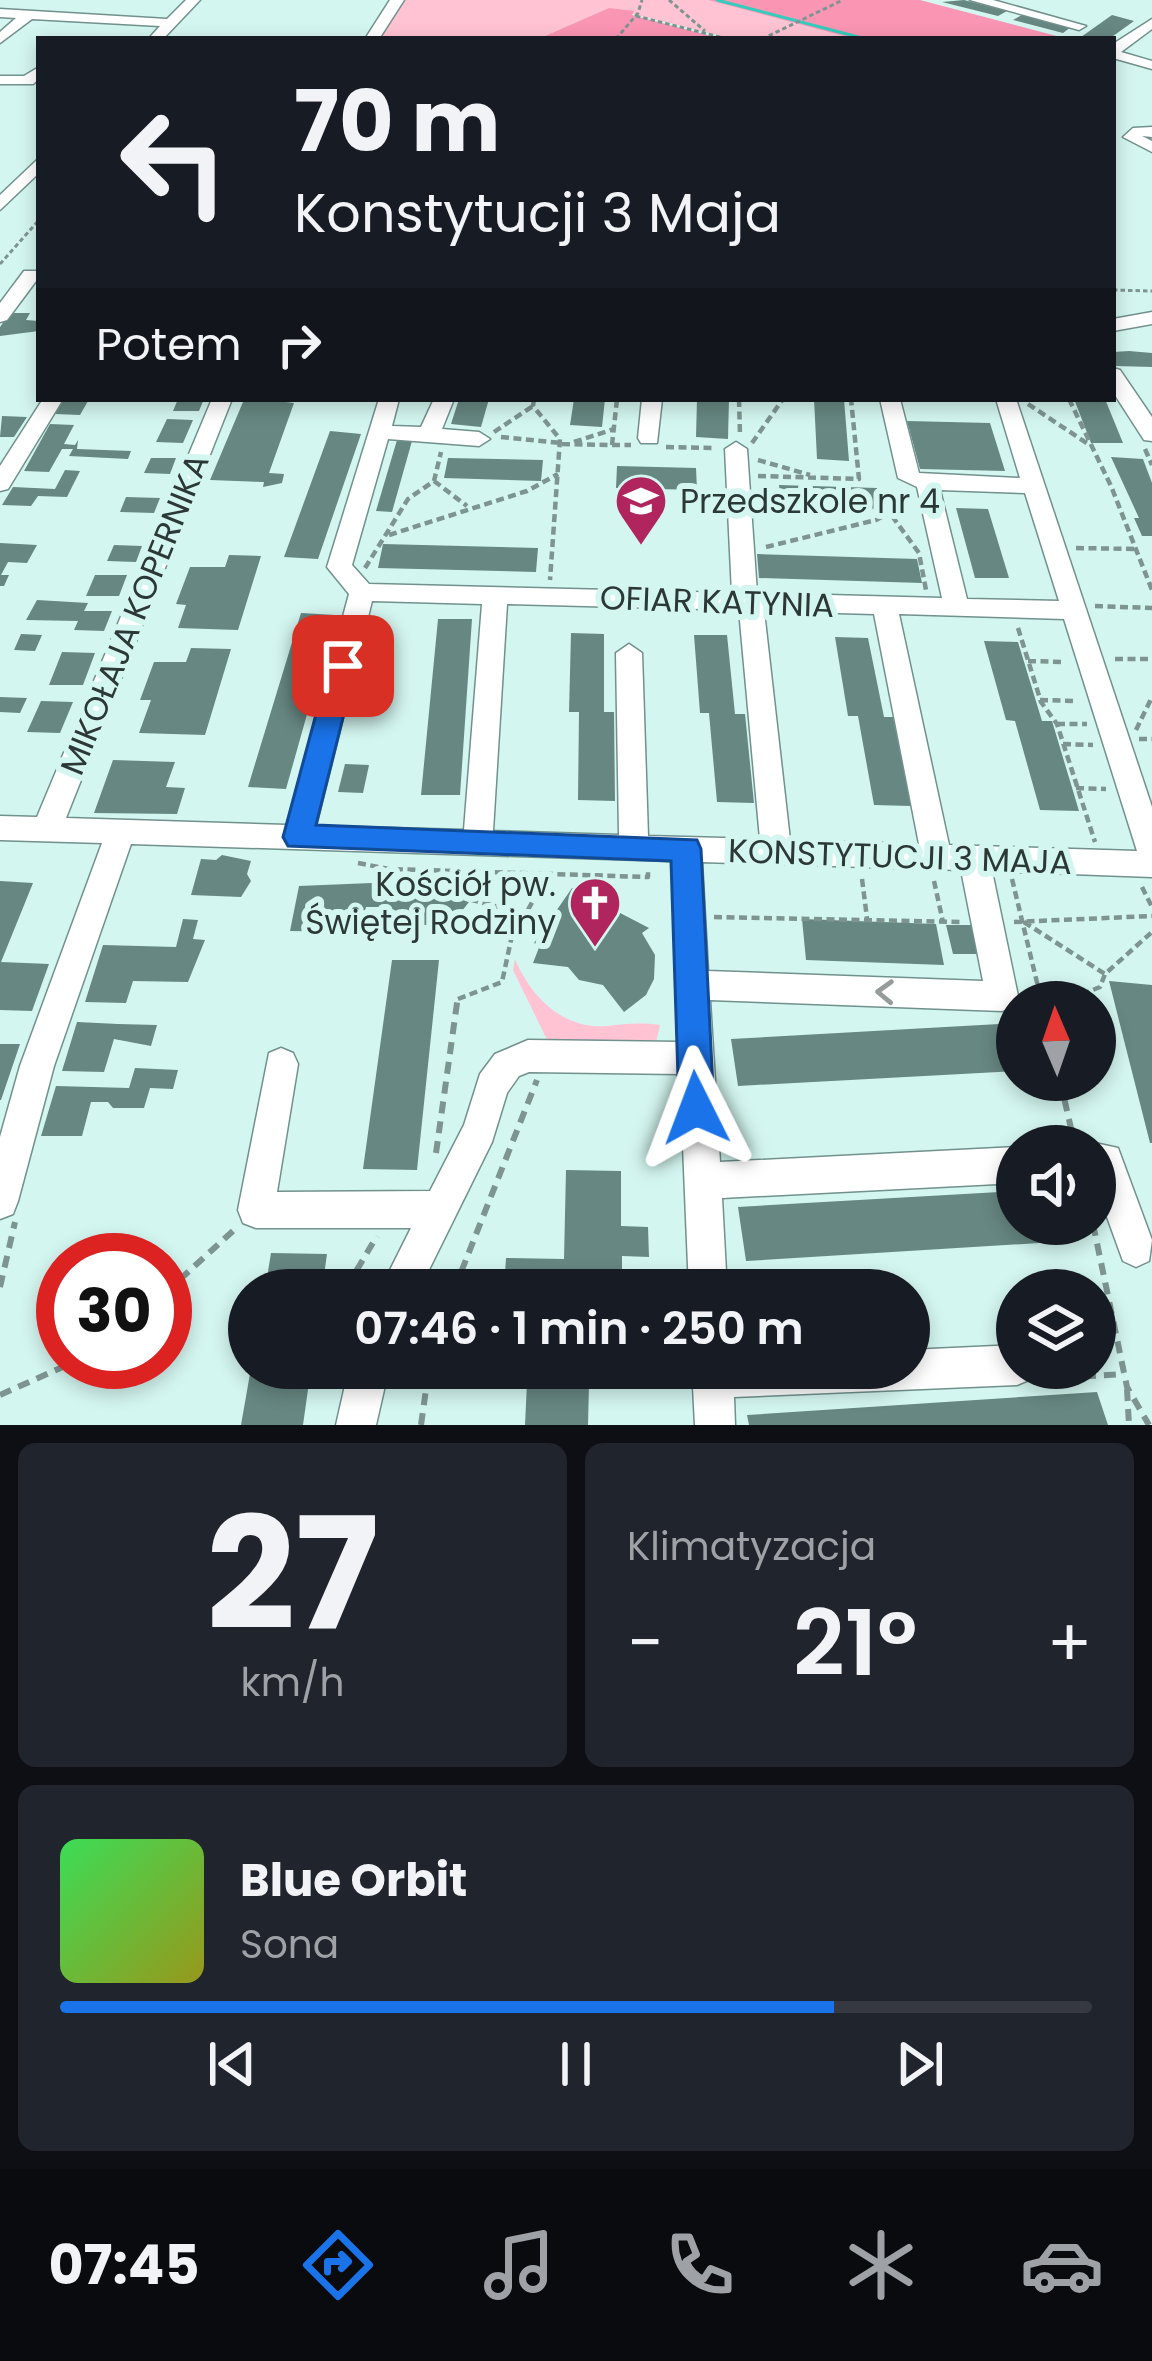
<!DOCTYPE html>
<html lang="pl">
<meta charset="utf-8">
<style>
body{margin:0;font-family:Poppins,sans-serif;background:#20242c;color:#f1f3f6;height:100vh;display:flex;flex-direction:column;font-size:45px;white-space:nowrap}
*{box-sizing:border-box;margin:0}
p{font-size:39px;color:#9ea1a6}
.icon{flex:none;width:66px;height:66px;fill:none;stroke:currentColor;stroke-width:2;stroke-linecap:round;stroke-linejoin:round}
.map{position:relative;height:1425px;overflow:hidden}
.sheet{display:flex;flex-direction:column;gap:18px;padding:18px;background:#0d0f14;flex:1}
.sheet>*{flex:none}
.banner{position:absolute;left:36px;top:36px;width:1080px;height:366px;border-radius:0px;box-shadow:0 6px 18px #0003;background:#171b24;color:#f1f3f6;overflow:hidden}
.needle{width:78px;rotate:358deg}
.fabs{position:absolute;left:996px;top:981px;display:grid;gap:24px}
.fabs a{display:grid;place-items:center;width:120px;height:120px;border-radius:50%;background:#171b24;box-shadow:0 6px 18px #0003;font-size:60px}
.speed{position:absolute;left:36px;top:1233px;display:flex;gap:24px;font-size:60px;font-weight:700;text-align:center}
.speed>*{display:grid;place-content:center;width:156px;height:156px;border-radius:50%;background:#171b24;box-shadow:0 6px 18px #0003;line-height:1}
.speed .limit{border:18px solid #d22;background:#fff;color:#111}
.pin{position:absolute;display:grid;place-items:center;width:102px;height:102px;color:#fff;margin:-51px;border-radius:24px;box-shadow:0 6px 18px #0006}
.me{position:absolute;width:132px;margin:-66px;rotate:357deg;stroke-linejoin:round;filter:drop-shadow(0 0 9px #0008)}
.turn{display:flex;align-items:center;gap:42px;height:252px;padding:0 60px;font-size:54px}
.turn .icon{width:156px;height:156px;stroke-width:2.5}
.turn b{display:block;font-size:84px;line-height:102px}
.then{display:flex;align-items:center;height:114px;padding:0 60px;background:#0003;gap:24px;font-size:45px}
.big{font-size:90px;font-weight:600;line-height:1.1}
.sheet .card{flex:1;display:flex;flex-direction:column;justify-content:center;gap:18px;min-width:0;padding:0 42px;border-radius:18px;background:#20242c}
.sheet .dial{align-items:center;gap:0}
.dial b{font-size:156px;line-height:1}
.song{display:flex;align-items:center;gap:36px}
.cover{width:144px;height:144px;border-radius:18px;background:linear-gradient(135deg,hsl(130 70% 55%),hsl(60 70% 35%))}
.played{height:12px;border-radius:6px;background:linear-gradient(90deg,#1a73e8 75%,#363941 75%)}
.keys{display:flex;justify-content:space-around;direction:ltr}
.heat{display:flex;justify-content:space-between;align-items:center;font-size:66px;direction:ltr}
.sheet .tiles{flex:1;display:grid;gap:18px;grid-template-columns:1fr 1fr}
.card:last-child{grid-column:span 2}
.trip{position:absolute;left:228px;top:1269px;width:702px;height:120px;border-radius:60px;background:#171b24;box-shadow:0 6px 18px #0003;font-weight:600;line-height:120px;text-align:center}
.menu{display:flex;height:192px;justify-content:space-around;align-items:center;background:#090b0e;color:#9ea1a6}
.menu .icon{width:84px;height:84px}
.menu .selected{color:#1a73e8}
.menu b{font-size:54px;color:#f1f3f6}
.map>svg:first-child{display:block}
</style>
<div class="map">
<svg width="1152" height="1425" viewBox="0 0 1152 1425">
<rect width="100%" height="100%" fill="#d4f6f0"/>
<path fill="#ffc3d3" d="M395,0h313l147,39h-121l-125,-31 -71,31h-170z
M515,959c15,36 47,71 92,67 19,-2 32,-4 53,-1l-4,17 -104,8 -39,-80z"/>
<path fill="#fa95b3" d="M708,0h212l148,39h-213z
M609,8l25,3 -2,4 90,24h-184z"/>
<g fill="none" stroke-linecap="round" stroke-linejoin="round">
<path stroke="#32cdbc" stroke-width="3" d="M717,0l149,39"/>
</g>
<path fill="#678782" d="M942,2l22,-2 43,11 -9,5z
M1022,15l49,12 -8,6 -50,-13z
M1112,15l22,6 -25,18 -28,-2z
M10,313h20l-4,7 13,1v10l-39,5v-9z
M1129,351l23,2v14l-36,-1 -3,-14z
M178,399h26l-5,12h-26z
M262,399l32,4 -25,70 15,1 -2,9 -19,4 1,-5 -54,-2 33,-78z
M459,399h30l-8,28 -30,-3z
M574,399h31l-3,28 -32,-2z
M697,399h32l-1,40 -32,-2z
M814,399h30l5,62 -32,-2z
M1074,399h31l18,44h-32z
M63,400l25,1 -8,14 -25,-1z
M2,416l25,1 -13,20h-14z
M167,419l26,1 -10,23 -27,-1z
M907,421l83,2 15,48 -85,-2z
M50,424l24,1 -10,19 11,1 3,-5 -1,9 54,2 -3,8 -59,-3 4,-7h-11l-13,23 -25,-1z
M330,431l31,3 -43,125 -34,-2z
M397,440l15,1 -20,71 -16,-1z
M1111,457l32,2 9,24v53h-10l-8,-18h5z
M151,458h25l-6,16 -26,-1z
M448,458l95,2 -2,21 -97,-3z
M617,466l79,2 1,22 -81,-2z
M65,470l15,1 -13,26 -29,-1 -7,10 -29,-1 11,-18 42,2z
M779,485l98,3 4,21 -100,-3z
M126,497l34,1 -6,15 -34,-1z
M956,508l32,1 21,69h-34z
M0,543l37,2 -10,18 -19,-1 -7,13h8l-5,11h-4z
M383,544l155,4 -2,24 -158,-4z
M114,545l28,1 -6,16 -29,-1z
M757,554l160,5 5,24 -163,-5z
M229,555l32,1 -23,74 -60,-2 8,-23 -10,-1 14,-37h35z
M95,575h32l-8,21h-33z
M37,600l51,3 -4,8h28l-8,20 -30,-1 4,-9 -52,-1z
M301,613l34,2 -49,174 -38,-2z
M438,619h34l-12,176h-39z
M571,633l33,1v78h10l1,89 -37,-1 1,-88h-10z
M21,634l21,1 -7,16 -21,-1z
M694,635h33l8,79h10l9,89 -37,-1 -8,-89h-9z
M835,637l33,1 16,79h9l18,89 -37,-1 -16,-89h-10z
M984,641l34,1 24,79h10l27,90 -39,-1 -25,-89 -9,-1z
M191,648l40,1 -26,86 -66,-2 12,-33h-11l14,-38h32z
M62,652l33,1 -12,32h-34z
M0,697l27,1 -7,15 -20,-1z
M41,701l32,1 -13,31 -33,-1z
M113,760l62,2 -9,25 19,1 -8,26 -83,-1z
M345,764l24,1 -6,28 -25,-1z
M222,855l29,6 -4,13 4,7 -10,16 -50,-2 10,-36 15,1z
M0,881l33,2 -32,79 48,2 -17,47 -32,-1z
M396,882l73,20 -18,23h-70l4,-18h-19l-6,25 -70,-1 9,-45z
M572,888l77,40 -7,5 13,22 -1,24 -8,16 -22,17 -21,-27 -24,-5 -11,-13 -35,-4 7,-18 -6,-2z
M183,919l15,1 -5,19 12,1 -17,42 -55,-1 -7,22 -41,-1 18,-57 73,2z
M802,919l134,5 8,41 -138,-5z
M946,925h25l7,29h-25z
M392,960h47l-22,210 -54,-1z
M1109,981l43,4v158h-2z
M77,1022l41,2 39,1 -6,21 -37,-7 -10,33 -42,-1z
M1017,1023v48l-279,15 -7,-47z
M0,1044h20l-19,56h-1z
M135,1068l43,2 -5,19 -23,-1 -6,20h-31l-5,-6h-17l-9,34h-41l15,-50 73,2z
M566,1170l55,1v55l27,1 1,30 -27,-1v34l-91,-5 -1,5h-26l2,-32 58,1z
M1017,1191v33h48l6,17 -325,20 -8,-54z
M271,1253l56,1 -5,36h-57z
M251,1368h60l-8,57h-62z
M499,1368h150v17l-60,-1 -1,41h-63l2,-43h-28z
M1097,1392l11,33h-359l-2,-10z"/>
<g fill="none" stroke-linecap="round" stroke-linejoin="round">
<g stroke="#71918c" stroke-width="3">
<path id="minor" d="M186,0h14l-37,39 -12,-3 9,-10 -128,-7 -32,24v-11l16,-14 -16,-1v-8l167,10z
M390,0h14l-25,39h-14z
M970,0h23l93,26 -7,4z
M1152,19v10l-31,23 31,9v8l-39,-11v-14z
M39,67v12l-6,5h-33v-8h24z
M1152,127v10l-10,-1 10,5v11l-29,-15 10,-9z
M39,158v15l-39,37v-15z
M24,271h14l1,6 -32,43 -7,2v-19z
M1152,312v12l-39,7v-12z
M1113,368l7,2 32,47v24l-8,-1 -31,-48z
M43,399h20l-55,90 -8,2v-25z
M212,399h20l-166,419 221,7 62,-231 -22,-27 52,-168h20l-7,27 29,1 13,-28h20l-12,30 37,3 11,7 -11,7 -91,-7 -36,126 17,19 363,9 -7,-144 11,-7 11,7 10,144 185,5 -25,-111 -19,-9 -18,-79h20l19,74 101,5 -24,-79h20l136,408v70l-160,-6 26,125 -4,10 -12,5 -292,-11 10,162 297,-15v36l-295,15 5,92h-38l-9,-216 -151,-2 -10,4 -12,17 -15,49 -73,148h-39l31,-62h-155l-13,-5 -5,-13 31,-157 12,-5 12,5 5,11 -21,128 153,-1 34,-66 16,-51 15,-20 33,-14 151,2 -7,-181 -541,-17 -77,222 -36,135 -5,13 -13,5v-82l20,-71 82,-223 -102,-3v-24l37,1zM940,490l85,3 34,108 -92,-2zM372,601l110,3 -18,226 -148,-4zM507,604l232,6 21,229 -112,-3 -6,-183 -13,-9 -13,9 3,182 -126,-4zM764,611l110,3 45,230 -129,-4zM899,614l165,5 73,232 -188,-6zM702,862l259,8 22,111 -275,-10z
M642,399h20l-5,44h-16l-3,-5z
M1095,1143l23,5 34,92 -3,21 -13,6 -13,-6 -28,-77v-38h-7z
M1017,1345v23h19l-5,11 -14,6 -283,12 1,28h-40l-3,-57h217v-18z
M349,1368h40l-13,57h-40z"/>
</g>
<path stroke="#7d9490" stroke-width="3" stroke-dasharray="4.5 3" stroke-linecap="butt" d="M669,0l36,31
M636,16l92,23
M616,39l22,-26 4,-13
M762,39l81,-39
M0,264l39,-44
M1113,290l39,1"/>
<path stroke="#7d9490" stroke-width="4.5" stroke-dasharray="8 4.5" stroke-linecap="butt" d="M534,399l-1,7 27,33 -10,141
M739,399l1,36
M1069,399l42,87 41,104
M1028,404l60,40
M494,432l39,-26
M501,437l60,6
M574,442l40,-13
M752,443l31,-44
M562,444l50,1 5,-46
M612,445h19
M666,447l49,1
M1145,449l7,16
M758,460l52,15
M758,476l101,3 -8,-80
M434,481l33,25
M892,516l27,37 7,37
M389,535l138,-44 31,-17
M766,547l110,-27 32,-17
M1076,548l60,1
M365,568l43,-69 26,-18 7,-29
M1095,606l57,2
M1018,628l23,74 16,22 38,118
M1115,659h37
M1028,661l37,1
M1040,700l37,1
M1057,724h30
M1136,730l16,-33
M1139,739h13
M1063,744l30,1
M1076,788l30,1
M358,863l31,6 259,8v-9
M376,869l13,9 136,36
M862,879l5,39
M1012,879l29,120
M934,881l9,41
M1142,887l10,20
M714,917l246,5
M1014,922l138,-6
M1024,922l81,52
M458,999l44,-17 9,-42 37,-66
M1070,999l30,-12 5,-13 47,-42"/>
<path stroke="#7d9490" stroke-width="6" stroke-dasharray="12 8" stroke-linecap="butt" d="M1040,996l2,6
M1061,1002l17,-6
M1060,1080l15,66
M436,1153l22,-157
M1093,1224l34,163 22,38
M0,1287l15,-65
M353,1290l2,-17 22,-37
M454,1290l83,-210
M165,1293l69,-63
M1095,1302l10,-18
M1044,1379l80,-5
M1127,1389l2,36
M0,1395l74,-33
M421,1425l8,-57"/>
<use href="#minor" fill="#fff" fill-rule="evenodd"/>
</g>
<defs><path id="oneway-chevron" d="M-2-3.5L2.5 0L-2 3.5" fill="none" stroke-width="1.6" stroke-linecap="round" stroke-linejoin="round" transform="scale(3)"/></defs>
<use stroke="#959c9a" href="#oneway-chevron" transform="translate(885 992) rotate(-178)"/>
<path fill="#1a73e8" stroke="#114b97" stroke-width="3" d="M343,657l13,9 -40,159 381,15 4,9 13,259 -5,13 -13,5 -12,-5 -5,-13 -8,-247 -383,-15 -5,-9 46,-171z"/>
<defs>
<g id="school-pin" transform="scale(2.7)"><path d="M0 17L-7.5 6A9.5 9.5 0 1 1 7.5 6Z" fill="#b1255f" stroke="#d4f6f0"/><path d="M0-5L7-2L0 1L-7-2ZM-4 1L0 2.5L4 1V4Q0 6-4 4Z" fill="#fff"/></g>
<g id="church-pin" transform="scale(2.7)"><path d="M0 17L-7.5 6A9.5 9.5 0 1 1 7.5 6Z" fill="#b1255f" stroke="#d4f6f0"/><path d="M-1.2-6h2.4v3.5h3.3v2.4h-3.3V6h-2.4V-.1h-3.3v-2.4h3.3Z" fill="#fff"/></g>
</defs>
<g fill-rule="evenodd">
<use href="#school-pin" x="641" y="501"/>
<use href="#church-pin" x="595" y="903"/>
</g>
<g text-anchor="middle" stroke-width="12" stroke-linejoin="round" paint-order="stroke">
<g font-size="33" fill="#2b3836" stroke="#d4f6f0" text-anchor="start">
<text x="680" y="513">Przedszkole nr 4</text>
<text x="556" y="896" text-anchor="end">Kościół pw.<tspan x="556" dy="38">Świętej Rodziny</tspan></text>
</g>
<g font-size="33" fill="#2b3836" stroke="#d4f6f0">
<text transform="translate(717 601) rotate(2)" y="12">OFIAR KATYNIA</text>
<text transform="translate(134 614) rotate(-68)" y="12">MIKOŁAJA KOPERNIKA</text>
<text transform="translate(900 856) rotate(2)" y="12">KONSTYTUCJI 3 MAJA</text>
</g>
</g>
</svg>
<div class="fabs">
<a><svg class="needle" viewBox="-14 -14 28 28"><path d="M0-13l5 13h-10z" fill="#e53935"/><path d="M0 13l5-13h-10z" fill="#9ea1a6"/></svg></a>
<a><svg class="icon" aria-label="sound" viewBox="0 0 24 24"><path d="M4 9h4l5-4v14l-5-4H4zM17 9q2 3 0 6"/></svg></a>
<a><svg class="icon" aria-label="layers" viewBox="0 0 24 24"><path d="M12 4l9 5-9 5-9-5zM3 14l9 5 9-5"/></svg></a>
</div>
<div class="speed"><div class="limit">30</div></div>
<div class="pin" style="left:343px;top:666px;background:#d93025"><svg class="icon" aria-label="arrive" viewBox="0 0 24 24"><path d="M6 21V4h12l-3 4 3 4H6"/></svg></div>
<svg class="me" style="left:696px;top:1108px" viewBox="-20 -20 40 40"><path d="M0-17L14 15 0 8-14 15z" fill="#1a73e8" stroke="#fff" stroke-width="4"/></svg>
<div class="trip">07:46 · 1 min · 250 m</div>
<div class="banner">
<div class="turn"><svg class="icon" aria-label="left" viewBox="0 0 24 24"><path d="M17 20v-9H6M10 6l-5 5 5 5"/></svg><div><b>70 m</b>Konstytucji 3 Maja</div></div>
<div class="then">Potem<svg class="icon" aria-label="right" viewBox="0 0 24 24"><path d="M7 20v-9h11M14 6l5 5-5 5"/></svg></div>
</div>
</div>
<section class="sheet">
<div class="tiles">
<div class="card dial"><b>27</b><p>km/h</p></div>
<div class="card"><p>Klimatyzacja</p>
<div class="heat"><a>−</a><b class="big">21°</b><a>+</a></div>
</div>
<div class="card">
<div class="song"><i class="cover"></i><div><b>Blue Orbit</b><p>Sona</p></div></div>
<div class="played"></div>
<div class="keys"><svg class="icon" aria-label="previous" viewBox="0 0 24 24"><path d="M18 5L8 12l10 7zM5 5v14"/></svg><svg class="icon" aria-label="pause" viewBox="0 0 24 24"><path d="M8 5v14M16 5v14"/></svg><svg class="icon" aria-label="next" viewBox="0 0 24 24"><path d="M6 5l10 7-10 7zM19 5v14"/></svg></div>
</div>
</div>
</section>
<nav class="menu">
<b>07:45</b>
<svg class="icon selected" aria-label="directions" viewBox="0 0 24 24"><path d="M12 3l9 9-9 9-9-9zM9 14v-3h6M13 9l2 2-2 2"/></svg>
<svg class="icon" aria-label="music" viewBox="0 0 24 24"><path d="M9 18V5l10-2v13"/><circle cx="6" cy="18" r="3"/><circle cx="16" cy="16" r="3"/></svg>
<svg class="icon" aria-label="phone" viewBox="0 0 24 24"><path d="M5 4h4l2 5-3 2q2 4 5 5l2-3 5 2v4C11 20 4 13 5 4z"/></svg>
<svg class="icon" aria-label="climate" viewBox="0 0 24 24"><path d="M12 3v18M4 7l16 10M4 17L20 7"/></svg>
<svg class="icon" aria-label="car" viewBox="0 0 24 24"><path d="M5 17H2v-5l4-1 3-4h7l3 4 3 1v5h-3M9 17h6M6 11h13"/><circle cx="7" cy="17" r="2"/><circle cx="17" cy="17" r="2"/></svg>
</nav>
